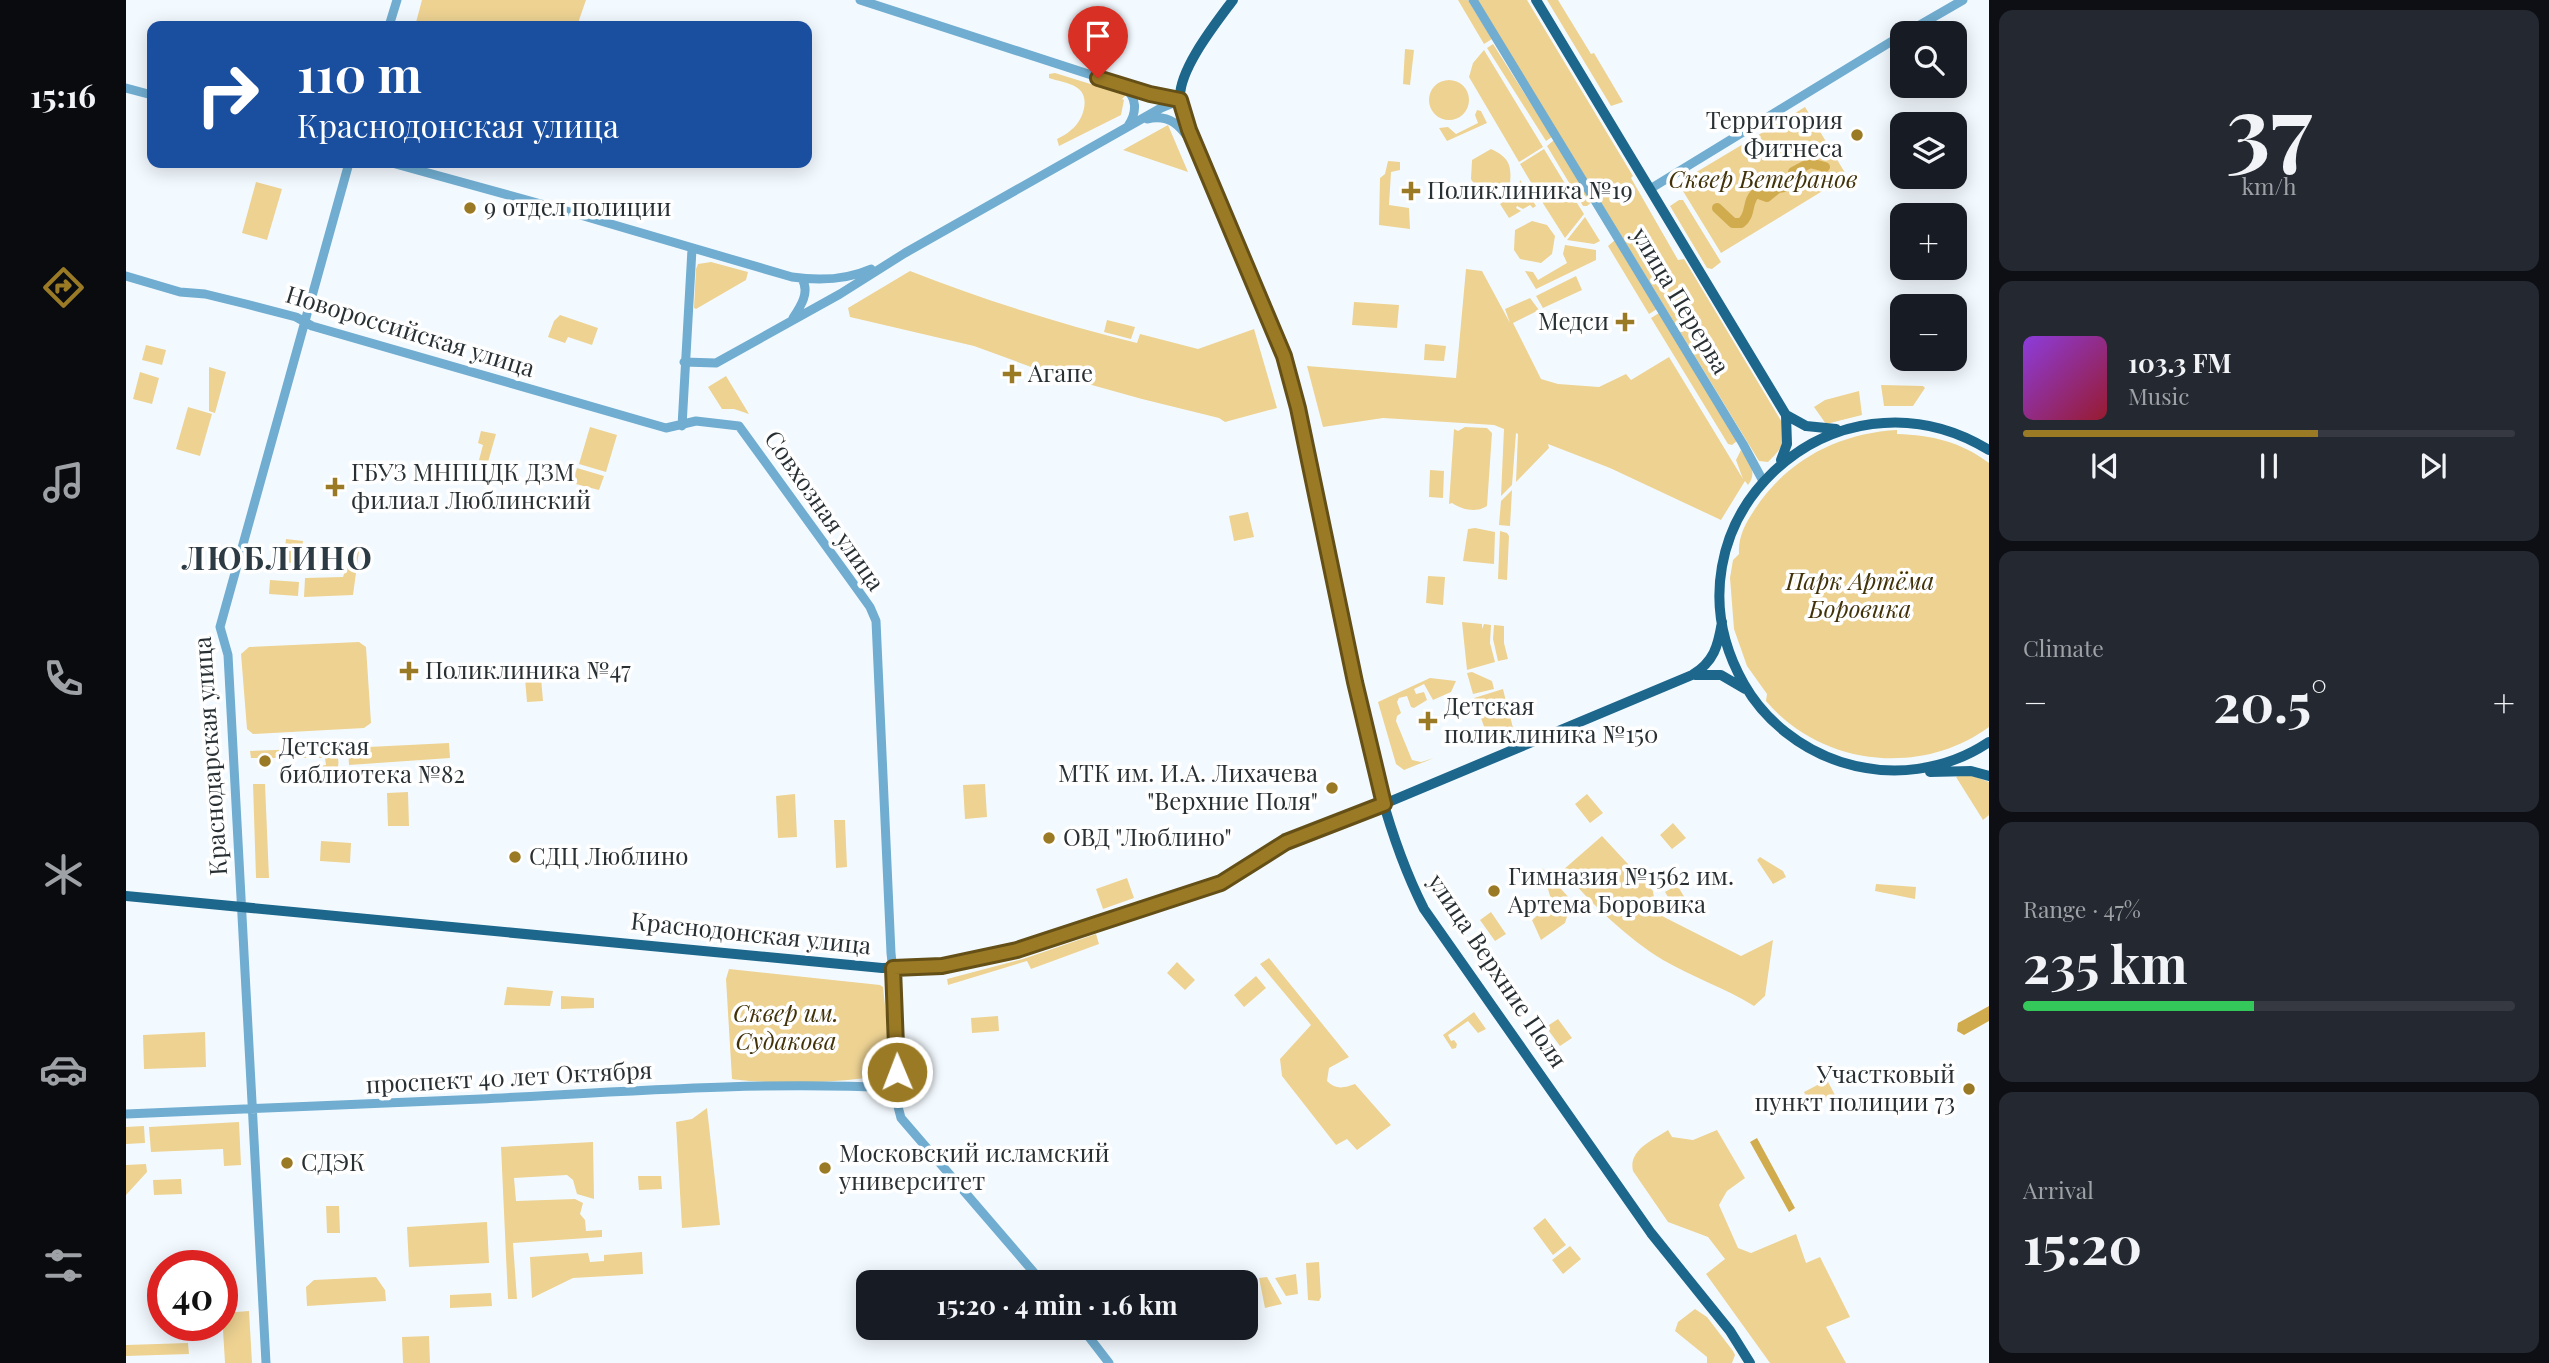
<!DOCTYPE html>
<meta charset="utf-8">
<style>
body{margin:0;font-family:"Playfair Display",serif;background:#242831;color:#f1f3f6;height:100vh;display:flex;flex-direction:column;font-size:26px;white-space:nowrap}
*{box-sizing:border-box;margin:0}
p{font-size:23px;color:#9ea1a6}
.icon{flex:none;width:38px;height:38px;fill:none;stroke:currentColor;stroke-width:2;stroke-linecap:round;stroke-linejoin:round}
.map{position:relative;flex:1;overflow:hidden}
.panel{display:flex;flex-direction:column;gap:10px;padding:10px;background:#0d0f14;width:560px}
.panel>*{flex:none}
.banner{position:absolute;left:21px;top:21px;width:665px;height:147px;border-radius:14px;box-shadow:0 4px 18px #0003;background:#1a4fa0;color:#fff;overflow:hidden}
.controls{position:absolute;left:1764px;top:21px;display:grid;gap:14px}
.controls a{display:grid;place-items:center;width:77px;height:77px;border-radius:14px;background:#171b24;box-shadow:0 4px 18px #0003;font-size:35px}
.speed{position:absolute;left:21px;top:1250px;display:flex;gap:14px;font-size:35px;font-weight:700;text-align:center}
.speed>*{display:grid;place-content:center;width:91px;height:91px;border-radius:50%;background:#171b24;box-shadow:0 4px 18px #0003;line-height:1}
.speed .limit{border:10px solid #d22;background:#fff;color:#111}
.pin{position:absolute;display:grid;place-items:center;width:60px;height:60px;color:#fff;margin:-72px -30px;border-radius:50% 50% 50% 0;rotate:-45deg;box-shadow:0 0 7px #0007}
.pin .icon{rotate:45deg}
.me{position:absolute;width:77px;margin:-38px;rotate:359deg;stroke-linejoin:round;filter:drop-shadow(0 0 5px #0008)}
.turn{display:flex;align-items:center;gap:24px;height:147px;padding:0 35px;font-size:32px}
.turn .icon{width:91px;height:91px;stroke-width:2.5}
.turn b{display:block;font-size:49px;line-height:60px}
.big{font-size:52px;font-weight:700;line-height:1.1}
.panel .tile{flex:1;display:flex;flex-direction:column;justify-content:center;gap:10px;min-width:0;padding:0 24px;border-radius:14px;background:#242831}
.panel .dial{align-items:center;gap:0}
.dial b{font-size:91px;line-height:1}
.song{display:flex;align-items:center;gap:21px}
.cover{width:84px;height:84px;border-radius:10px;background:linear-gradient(135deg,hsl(270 70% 55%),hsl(350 70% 35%))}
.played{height:7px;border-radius:4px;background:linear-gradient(90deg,#9a7a24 60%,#363941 60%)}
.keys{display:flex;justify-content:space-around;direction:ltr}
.heat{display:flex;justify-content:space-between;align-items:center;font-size:38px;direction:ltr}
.charge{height:10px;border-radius:5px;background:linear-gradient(90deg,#34c759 47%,#363941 0)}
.trip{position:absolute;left:730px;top:1270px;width:402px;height:70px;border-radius:14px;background:#171b24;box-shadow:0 4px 18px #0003;font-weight:700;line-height:70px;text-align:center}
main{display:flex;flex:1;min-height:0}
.tab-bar{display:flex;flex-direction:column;width:126px;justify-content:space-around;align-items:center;background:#090b0e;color:#9ea1a6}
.tab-bar .icon{width:49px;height:49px}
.tab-bar .active{color:#9a7a24}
.tab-bar b{font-size:32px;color:#f1f3f6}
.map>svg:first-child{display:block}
</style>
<main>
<nav class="tab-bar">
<b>15:16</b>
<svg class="icon active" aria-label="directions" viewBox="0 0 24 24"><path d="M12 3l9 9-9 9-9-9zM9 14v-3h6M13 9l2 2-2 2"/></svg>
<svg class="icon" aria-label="music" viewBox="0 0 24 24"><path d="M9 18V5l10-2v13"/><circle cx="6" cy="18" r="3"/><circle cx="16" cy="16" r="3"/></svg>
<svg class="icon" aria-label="phone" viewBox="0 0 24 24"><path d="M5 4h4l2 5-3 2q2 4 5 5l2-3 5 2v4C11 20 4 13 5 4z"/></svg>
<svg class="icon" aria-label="climate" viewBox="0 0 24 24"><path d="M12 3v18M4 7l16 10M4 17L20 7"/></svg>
<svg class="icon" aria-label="car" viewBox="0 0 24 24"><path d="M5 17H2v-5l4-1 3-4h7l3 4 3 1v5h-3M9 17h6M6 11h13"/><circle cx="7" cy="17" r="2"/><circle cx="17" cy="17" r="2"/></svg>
<svg class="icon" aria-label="filters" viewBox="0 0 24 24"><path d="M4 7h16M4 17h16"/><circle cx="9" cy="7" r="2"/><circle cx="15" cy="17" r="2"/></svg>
</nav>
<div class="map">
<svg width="1863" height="1363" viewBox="0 0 1863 1363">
<rect width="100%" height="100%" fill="#f3faff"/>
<path fill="#edd292" d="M296,0h164l-9,26h-162z
M1332,0h10l24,39 -8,5z
M1351,0h50l106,176 -2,2 47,82 6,-1 99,165c5,16 -3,27 -15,38l-9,-1z
M1421,0h11l33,54 3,-1 29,49 -12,4z
M1367,44l59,93 -6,4 -59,-93z
M1279,49l9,1 -4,35 -7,-1z
M1358,50l59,97 -24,15 -50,-85 4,-14z
M929,73l71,22 -4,4 2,1 -3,15 -62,31 -2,-7c5,-3 10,-5 14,-9 12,-9 21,-34 5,-43 -8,-5 -19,-6 -27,-9v-4z
M1303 100a20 20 0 1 1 40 0a20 20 0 1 1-40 0Z
M1679,107l42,69 -126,77 -43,-70z
M1351,110l4,1 6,12 -40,18 -8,-13 9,-1 8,7 22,-11 -3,-8z
M1042,125l20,47 -65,-22z
M1428,140l38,62 -5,4h-4l-36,-60z
M1365,149c17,8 21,15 19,34l-13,8 -20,-2 -6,-10 1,-19z
M1418,149l31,51 -37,-6 -18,-30z
M1262,161l12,1v8l-9,2 -2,33 20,3 1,21 -31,-4 1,-47 5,-4z
M1394,180l9,13 -3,5 4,-2 6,10 -3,2 -3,-3 -7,4 -6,-3 -1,2 5,3 -12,7 -9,-14 21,-13 -2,-5z
M130,182l26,7 -15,51 -25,-7z
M1413,197l38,6 7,11 -19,24z
M1553,200h4l38,62 -9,7 -5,-1 -37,-62z
M1459,217l15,24 -6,3 -27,-4z
M1406,221l15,4 8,11 -3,18 -11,9 -21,-4 -6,-9 1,-20z
M1489,240l42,69 -8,5 -41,-68z
M1439,245l31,5v10l-60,29 -11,-18 8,1 5,8 29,-17 -4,-9z
M585,262l37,10 -2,8 -50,29 -2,-1 2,-39 2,-5z
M1340,269l16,2 28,52 -5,-14 25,-11 9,12 -26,13 28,56 17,5 41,3 27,-13 5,6 38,-23 74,122 -7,-19 5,-10c8,12 17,22 7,35l-3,-4 -24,39 -111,-52 -62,-24 1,4 -33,34 2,-48 -2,-1 -4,52 -11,11 3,-67 -10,-4 -111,-7 -60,9 -16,-61 149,12z
M784,271c74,29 150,53 227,72l3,-9 58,15 56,-20 23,79 -52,14 -6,-4 -77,-19 -97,-27 -71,-26 -124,-29 -2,-9z
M1450,276l6,14 -39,18 -7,-12z
M1228,302l45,3 -2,23 -45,-3z
M1533,313l78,128 -5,4 -4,-1 -77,-126z
M434,315l38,13 -6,17 -24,-8 -3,6 -17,-6 6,-16z
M981,320l28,7 -4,12 -27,-7z
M1299,344l21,2 -2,15 -20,-1z
M20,345l20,5 -4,15 -20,-5z
M83,367l17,5 -11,41 -6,-2z
M14,372l19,6 -7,26 -19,-5z
M600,376l23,38 -15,-5h-12l-14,-22z
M1755,385l42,1 2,2 -12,18h-29z
M1733,391l3,24 -36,9 -12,-17 11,-7z
M62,407l24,7 -12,42 -24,-7z
M464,427l27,8 -11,37 -27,-8z
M1339,427l22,1 5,5 -5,73c-10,7 -25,4 -35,-3l-3,1 5,-75 4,2z
M1771,430v4c35,1 64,8 92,29v264c-68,50 -168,39 -223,-26l1,-7 -20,-28 -13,-37 -4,-51 3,-18 6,-6c-1,-17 6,-30 16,-45 32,-49 84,-76 142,-79z
M355,431l15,3 -8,28 -9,-2 4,-15 -5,-2z
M451,468l27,8 -5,14 -27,-7z
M1304,470l14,1 -1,27 -14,-1z
M1386,490l-2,36 -11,-1 2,-24z
M1122,512l6,25 -20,4 -5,-25z
M1349,528l20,4 -1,32 -31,-3 5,-32z
M1374,531l7,2 2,3 -2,44 -9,-1z
M160,539l17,2 -2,23 -18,-2z
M226,549l7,2 -6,44 -49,2 1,-19 38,-1z
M1302,576l17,1 -2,28 -17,-2z
M144,580l29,2 -1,14 -29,-2z
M1336,622l20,2v5l2,-5 7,1 -1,18 5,19 -28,8z
M1368,625l10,1v17l4,16 -10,2 -5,-22z
M233,642l7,5 5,76 -7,5 -111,6 -6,-5 -6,-75 8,-7z
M414,666l3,35 -16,1 -3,-35z
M1346,672l20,9 2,8 -21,5 -6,-21z
M1304,678l26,3 -5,11 -18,8 -9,-16 -10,5 2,5 8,-2 3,8 -13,8 -3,-1 -4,-11 -8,2 -2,4 4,11 -4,3 -1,5 16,39 9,2 13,-4 -30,12 -8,-6 -18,-62z
M1377,689l6,25 -6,3 7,-1 3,12 -25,10 -14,-40z
M323,743l1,15 -101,7 -1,-17z
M205,748l5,3c6,16 1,28 -17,28v-13l7,-1 -1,-7h-74l-1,-7z
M1834,775h10l19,7v33l-6,5 -27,-43z
M127,784h12l4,94h-13z
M859,784l2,33 -22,2 -2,-34z
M282,792l1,34h-21l-1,-33z
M669,794l2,43 -19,1 -2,-42z
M1461,794l16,19 -13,10 -15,-19z
M708,820h11l2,47 -11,1z
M1547,823l13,15 -14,11 -12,-14z
M1476,836l51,55 3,22 85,43 32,-16 -8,56 -11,10c-29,-18 -62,-29 -91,-46 -36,-22 -74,-58 -100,-90z
M195,841l30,2 -1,20 -30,-2z
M1634,857l23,14 3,6 -13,7 -16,-24z
M1416,868l30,33 -7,22 -24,17 -9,-20 20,-17z
M1001,878l7,20 -31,11 -7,-20z
M1750,884l40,3 -1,12 -40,-8z
M1551,885l14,23 -12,7 -14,-23z
M1365,912l15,22 -11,7 -15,-21z
M970,934l3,10 -68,25 -4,-8 -79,24 -1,-6 76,-20z
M1143,958l80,99 -20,11 -2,13c9,9 17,7 28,3l36,41 -34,25 -10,-11 -11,6 -54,-69 -2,-17 31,-34 -51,-61z
M1051,962l18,18 -10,10 -18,-17z
M603,969l151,16 3,2 9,83c-22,15 -132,14 -160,9l-6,-100z
M1130,976l10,12 -22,19 -10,-12z
M381,987l46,4 -3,15 -46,-1z
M435,996l33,2v10l-33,1z
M1348,1012l12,17 -8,4 -10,-12 -20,14 3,6 3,-1 3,4 -1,4 -4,1 -9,-14z
M872,1016l1,15 -27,2 -1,-15z
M1432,1019l14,19 -12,8 -14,-19z
M79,1032l1,35 -62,2 -1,-34z
M1701,1080l8,15 -16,8 -4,-7h-9l-2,-4z
M581,1108l13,117 -38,3 -6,-106 16,-3z
M113,1122l2,43 -17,1 -1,-17 -72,3 -2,-25z
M18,1126l1,17 -19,1v-17z
M1542,1130l4,7 21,3 24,-10 28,48 -18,13 -8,14 19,43 13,5 45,-19 10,29 14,-6 30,60 -24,10 20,36h-76l-64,-89 19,-15 -17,-22 -40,-15 -35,-51c-5,-21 20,-31 35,-41z
M467,1142l1,57 -17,-5 -4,-14 -6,-5 -53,3 2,23 59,-2 8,4 -3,11 5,6 1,11 16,-1v7l-89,6 4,56h-9l-7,-152z
M20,1164l1,8 -21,23v-30z
M512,1176h23l1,13 -23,1z
M55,1179l1,15 -28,1 -1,-15z
M200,1206h13l1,27h-13z
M1419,1218l21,27 -13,10 -20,-27z
M361,1222l2,41 -80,4 -2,-40z
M1444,1246l11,13 -18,15 -11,-14z
M516,1252l1,22 -70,4 -41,20 -2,-41 58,-4 2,9 14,-1v-6z
M1193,1262l2,35 -2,4 -11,-1 -2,-37z
M1170,1274l2,20 -12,2 -11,-18z
M250,1277l9,13 1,11 -79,5 -1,-19 8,-7z
M1141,1277l15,27 -17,4 -6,-30z
M365,1293l1,13 -42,2v-13z
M1569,1309l12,8 26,34 2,4 -3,8h-25v-6l-32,-26 3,-9z
M123,1311l3,52h-27l-3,-50z
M303,1336l1,27h-27l-1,-26z
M62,1343l1,11 -63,2v-11z"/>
<path fill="#d1ac4f" d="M1863,1006v15l-25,14 -7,-4 1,-8z
M1631,1138l38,70 -6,4 -39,-70z"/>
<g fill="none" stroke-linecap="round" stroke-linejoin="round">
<path stroke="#d1ac4f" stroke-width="10" d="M1591,208l16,15h8c11,-8 5,-22 15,-30l11,4 11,-9 18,-3 3,-3 -6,-10 17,-9 15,4"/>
<path stroke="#71add0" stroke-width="9" d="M734,0l290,94 29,6
M1347,0l270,444 20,37
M263,26l8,-26
M1780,33l57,-33
M0,88l26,7
M997,88c15,8 14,25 5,38
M1021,119c23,-5 33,6 45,24
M266,163l178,49 222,65c27,4 54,3 79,-8
M1524,189l252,-154
M0,276l54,16 25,2 41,10 50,13 16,9 354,102 30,-7 43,5 111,153 20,28 6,14 15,332c4,35 5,70 6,105 0,22 -3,39 4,60l142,165
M667,318c8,-12 17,-26 9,-39
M558,362l32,1 124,-69 65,-41 256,-145 19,-8
M556,426l10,-177
M0,1114c118,-6 237,-9 355,-15 138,-7 276,-18 414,-11
M956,1328l27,35
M140,1363l-38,-708 -8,-28 129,-464"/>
<path stroke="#1d678c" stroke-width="10" d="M1107,0c-17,23 -54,69 -53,98 0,11 6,22 10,32l79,186 15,40 14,52c16,79 33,157 49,235 19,90 35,183 77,266l227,324 79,98 20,32
M1410,0l250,415 1,29 -6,16
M1660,415l20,11 30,3
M1863,450c-156,-95 -336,74 -245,234 21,37 57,65 97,78 50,16 105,9 148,-20
M1569,675h26l24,14
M1804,772l41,-1 18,5
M0,896l756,72 60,-2 75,-16 204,-67 65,-41 98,-38 308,-129c22,-13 26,-29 30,-53"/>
</g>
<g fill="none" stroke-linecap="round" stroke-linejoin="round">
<g stroke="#644f17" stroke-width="18">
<path id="route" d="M771,1072l-4,-104 49,-2 75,-16 204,-67 65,-41 98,-38 -29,-122 -57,-274 -14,-52 -95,-226 -9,-30 -30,-6 -52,-16"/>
</g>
<use href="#route" stroke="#9a7a24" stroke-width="12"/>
</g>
<g fill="#9a7a24" stroke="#fff" stroke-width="2.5">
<circle cx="1731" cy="135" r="7"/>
<path d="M1281.5 180.5h7v7h7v7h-7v7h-7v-7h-7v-7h7z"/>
<circle cx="344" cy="208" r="7"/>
<path d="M1495.5 311.5h7v7h7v7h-7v7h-7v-7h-7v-7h7z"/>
<path d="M882.5 363.5h7v7h7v7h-7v7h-7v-7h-7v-7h7z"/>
<path d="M205.5 476.5h7v7h7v7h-7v7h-7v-7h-7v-7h7z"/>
<path d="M279.5 660.5h7v7h7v7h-7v7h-7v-7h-7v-7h7z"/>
<path d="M1298.5 710.5h7v7h7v7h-7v7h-7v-7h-7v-7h7z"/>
<circle cx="139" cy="761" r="7"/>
<circle cx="1206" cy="788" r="7"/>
<circle cx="923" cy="838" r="7"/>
<circle cx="389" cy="857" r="7"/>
<circle cx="1368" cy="891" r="7"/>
<circle cx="1843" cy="1089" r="7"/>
<circle cx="161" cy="1163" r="7"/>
<circle cx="699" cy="1168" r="7"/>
</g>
<g text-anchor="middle" stroke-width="7" stroke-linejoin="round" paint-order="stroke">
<g font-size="24" fill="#293034" stroke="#fff" text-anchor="start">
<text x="1717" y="129" text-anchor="end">Территория<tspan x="1717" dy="28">Фитнеса</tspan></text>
<text x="1301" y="199">Поликлиника №19</text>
<text x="358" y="216">9 отдел полиции</text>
<text x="1483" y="330" text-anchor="end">Медси</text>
<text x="902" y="382">Агапе</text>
<text x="225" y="481">ГБУЗ МНПЦДК ДЗМ<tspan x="225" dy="28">филиал Люблинский</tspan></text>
<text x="299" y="679">Поликлиника №47</text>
<text x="1318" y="715">Детская<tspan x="1318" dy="28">поликлиника №150</tspan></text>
<text x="153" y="755">Детская<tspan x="153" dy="28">библиотека №82</tspan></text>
<text x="1192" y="782" text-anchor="end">МТК им. И.А. Лихачева<tspan x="1192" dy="28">"Верхние Поля"</tspan></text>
<text x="937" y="846">ОВД "Люблино"</text>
<text x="403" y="865">СДЦ Люблино</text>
<text x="1382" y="885">Гимназия №1562 им.<tspan x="1382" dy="28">Артема Боровика</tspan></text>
<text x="1829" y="1083" text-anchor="end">Участковый<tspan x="1829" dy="28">пункт полиции 73</tspan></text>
<text x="713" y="1162">Московский исламский<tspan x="713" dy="28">университет</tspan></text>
<text x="175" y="1171">СДЭК</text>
</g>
<g font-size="24" font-style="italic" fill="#423209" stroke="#fff">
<text x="1637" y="188">Сквер Ветеранов</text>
<text x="1734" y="590">Парк Артёма<tspan x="1734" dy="28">Боровика</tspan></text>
<text x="660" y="1022">Сквер им.<tspan x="660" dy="28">Судакова</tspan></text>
</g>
<g font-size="24" fill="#293034" stroke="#fff">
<text transform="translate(1554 301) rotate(59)" y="8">улица Перерва</text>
<text transform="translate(284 332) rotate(17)" y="8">Новороссийская улица</text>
<text transform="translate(698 511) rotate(55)" y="8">Совхозная улица</text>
<text transform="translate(85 756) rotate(-94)" y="8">Краснодарская улица</text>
<text transform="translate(625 934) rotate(6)" y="8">Краснодонская улица</text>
<text transform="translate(1371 971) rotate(56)" y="8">улица Верхние Поля</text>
<text transform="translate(383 1078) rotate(-3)" y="8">проспект 40 лет Октября</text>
</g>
<g font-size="32" font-weight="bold" letter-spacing="2" fill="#2c3a43" stroke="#fff">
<text x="152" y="570">ЛЮБЛИНО</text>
</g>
</g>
</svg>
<div class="controls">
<a><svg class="icon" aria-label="search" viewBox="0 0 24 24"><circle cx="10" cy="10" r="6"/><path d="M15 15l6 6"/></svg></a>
<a><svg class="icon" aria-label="layers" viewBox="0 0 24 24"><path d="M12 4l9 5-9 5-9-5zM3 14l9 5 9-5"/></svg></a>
<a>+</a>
<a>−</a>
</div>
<div class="speed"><div class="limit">40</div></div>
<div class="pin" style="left:972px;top:78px;background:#d93025"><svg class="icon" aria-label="arrive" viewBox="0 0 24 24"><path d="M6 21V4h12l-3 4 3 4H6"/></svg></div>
<svg class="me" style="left:771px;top:1072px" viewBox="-20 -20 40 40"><circle r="17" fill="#9a7a24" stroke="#fff" stroke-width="3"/><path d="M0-11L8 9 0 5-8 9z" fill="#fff"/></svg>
<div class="trip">15:20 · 4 min · 1.6 km</div>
<div class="banner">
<div class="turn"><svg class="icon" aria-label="right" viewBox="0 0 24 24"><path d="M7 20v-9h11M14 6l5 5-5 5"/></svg><div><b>110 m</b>Краснодонская улица</div></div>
</div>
</div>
<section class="panel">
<div class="tile dial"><b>37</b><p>km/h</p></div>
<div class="tile">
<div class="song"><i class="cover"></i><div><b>103.3 FM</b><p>Music</p></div></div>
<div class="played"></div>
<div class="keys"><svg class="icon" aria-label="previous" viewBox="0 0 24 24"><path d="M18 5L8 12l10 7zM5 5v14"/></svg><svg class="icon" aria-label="pause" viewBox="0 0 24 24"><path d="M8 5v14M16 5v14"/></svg><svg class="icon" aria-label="next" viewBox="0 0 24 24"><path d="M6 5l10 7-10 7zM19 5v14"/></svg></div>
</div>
<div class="tile"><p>Climate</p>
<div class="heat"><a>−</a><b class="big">20.5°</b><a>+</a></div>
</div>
<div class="tile"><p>Range · 47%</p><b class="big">235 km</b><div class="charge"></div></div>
<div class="tile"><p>Arrival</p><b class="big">15:20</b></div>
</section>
</main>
